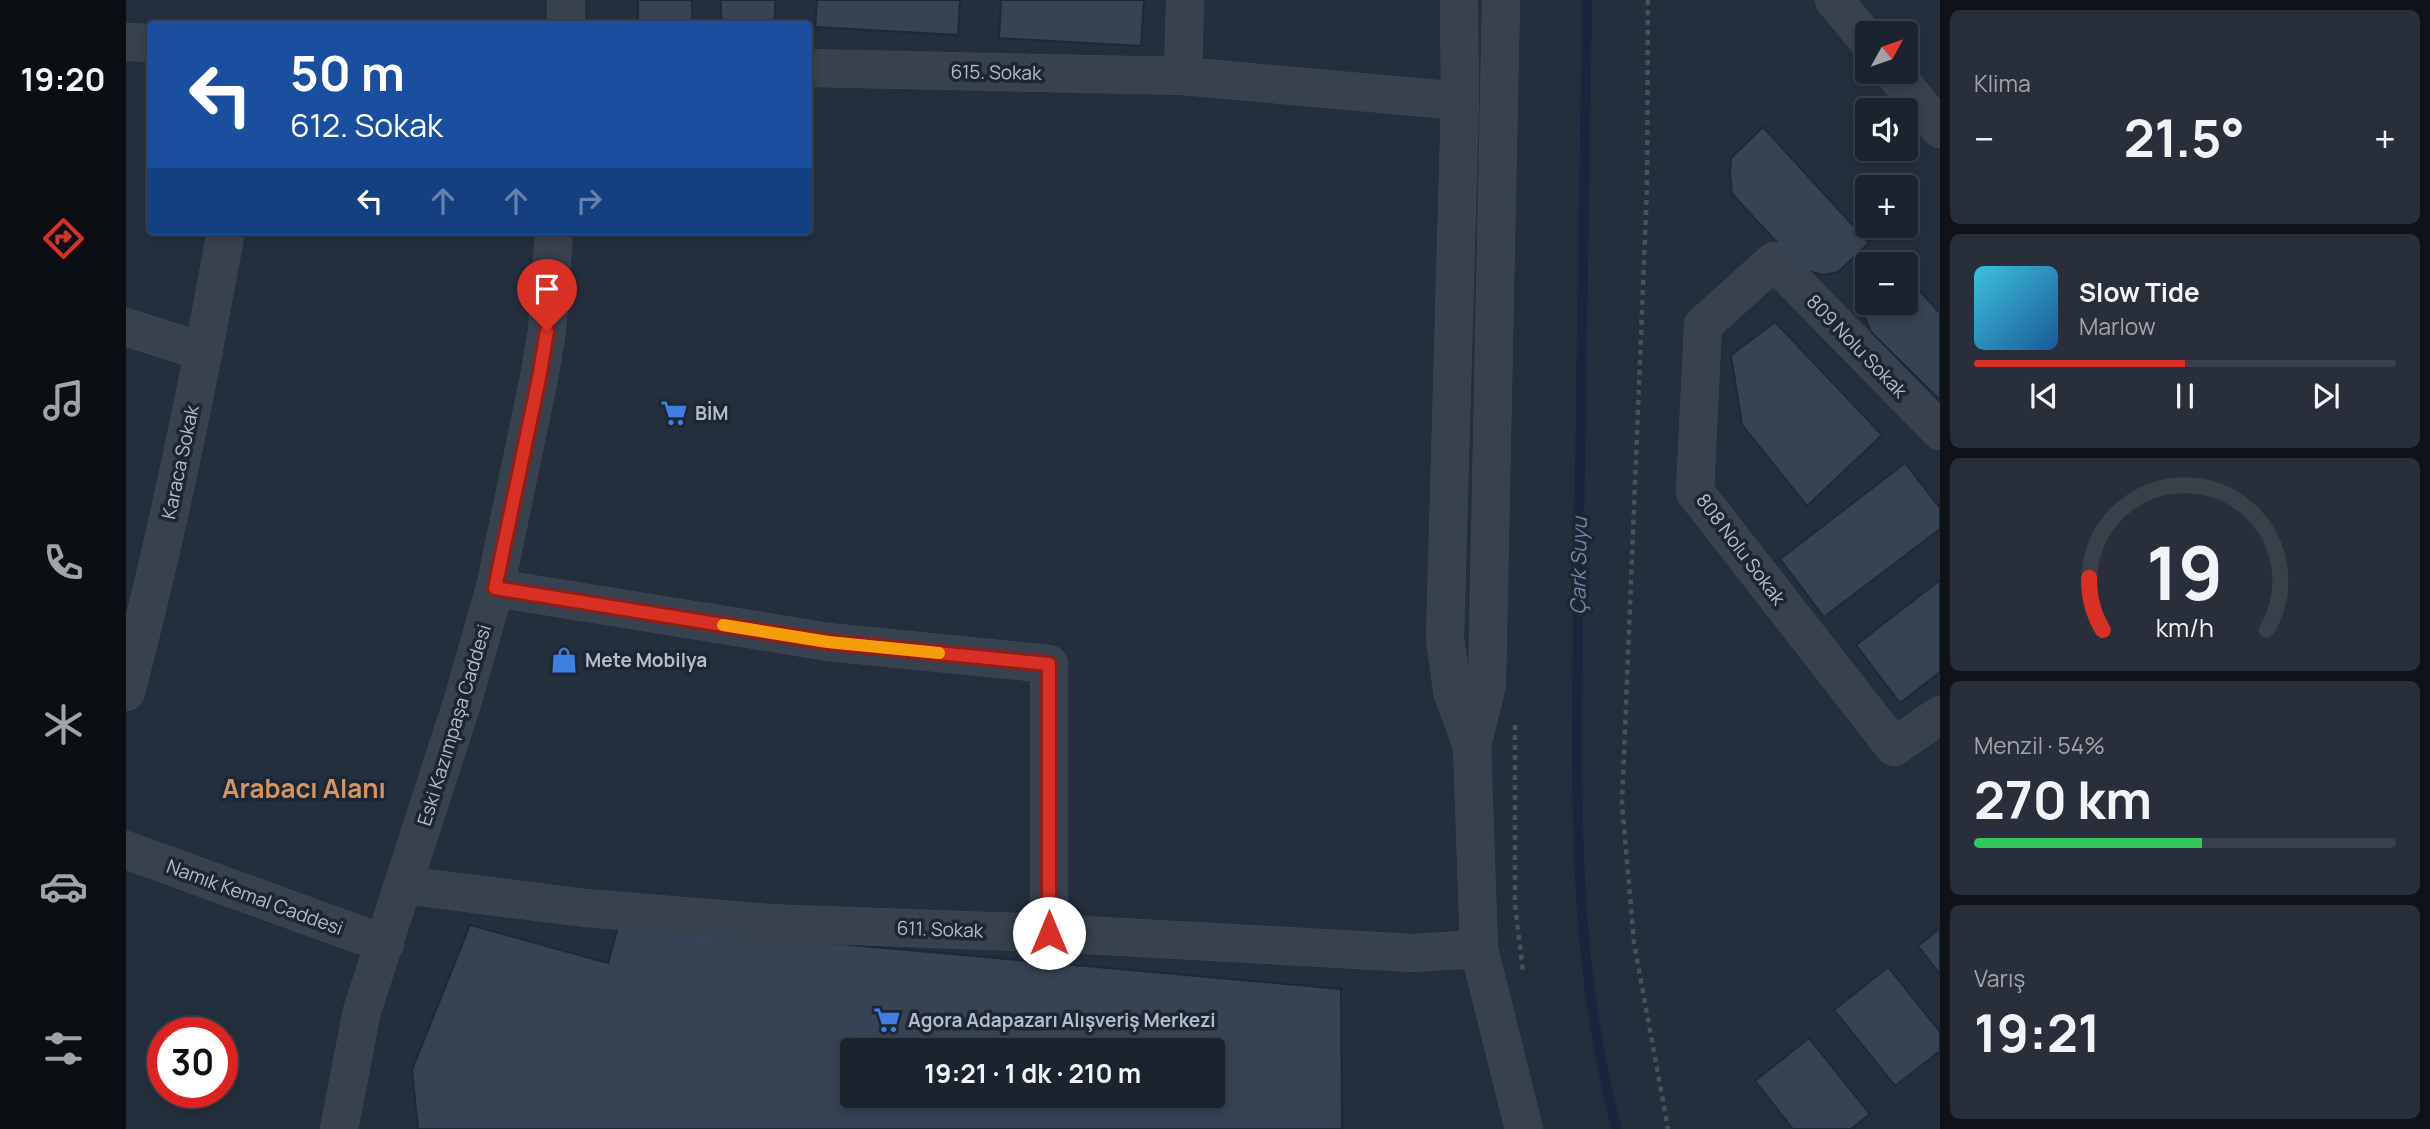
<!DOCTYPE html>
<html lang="tr">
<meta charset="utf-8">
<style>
body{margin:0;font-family:Manrope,sans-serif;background:#282f3a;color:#f1f3f6;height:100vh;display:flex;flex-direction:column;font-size:26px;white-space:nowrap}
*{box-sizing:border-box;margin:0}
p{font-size:23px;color:#a0a4aa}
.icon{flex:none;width:38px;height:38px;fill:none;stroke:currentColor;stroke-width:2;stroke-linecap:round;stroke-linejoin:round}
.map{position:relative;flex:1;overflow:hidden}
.sheet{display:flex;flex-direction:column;gap:10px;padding:10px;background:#0f1319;width:490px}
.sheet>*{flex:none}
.hud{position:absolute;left:21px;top:21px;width:665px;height:214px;border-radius:7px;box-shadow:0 4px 10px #0003,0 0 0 2px #39404a;background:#1a4fa0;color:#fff;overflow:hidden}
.needle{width:46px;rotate:50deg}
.fabs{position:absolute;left:1729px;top:21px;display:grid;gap:14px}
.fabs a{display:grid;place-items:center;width:63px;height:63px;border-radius:7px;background:#1b232e;box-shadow:0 4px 10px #0003,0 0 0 2px #39404a;font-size:35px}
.speed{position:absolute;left:21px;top:1017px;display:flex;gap:14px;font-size:35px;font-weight:700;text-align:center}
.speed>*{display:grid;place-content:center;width:91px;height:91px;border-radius:50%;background:#1b232e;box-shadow:0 4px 10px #0003,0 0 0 2px #39404a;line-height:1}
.speed .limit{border:10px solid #d22;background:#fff;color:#111}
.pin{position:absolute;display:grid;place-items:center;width:60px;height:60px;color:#fff;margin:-72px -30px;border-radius:50% 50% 50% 0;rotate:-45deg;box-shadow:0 0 7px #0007}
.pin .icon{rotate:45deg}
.me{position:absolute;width:77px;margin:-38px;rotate:0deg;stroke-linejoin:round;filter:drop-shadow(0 0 5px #0008)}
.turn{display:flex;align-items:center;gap:24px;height:147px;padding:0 28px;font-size:32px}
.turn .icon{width:91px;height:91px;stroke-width:2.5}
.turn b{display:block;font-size:49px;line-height:60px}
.lanes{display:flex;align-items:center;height:66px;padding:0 28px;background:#0003;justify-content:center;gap:35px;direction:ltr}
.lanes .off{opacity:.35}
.big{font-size:52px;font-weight:700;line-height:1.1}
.sheet .widget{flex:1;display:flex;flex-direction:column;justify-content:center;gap:10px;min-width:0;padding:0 24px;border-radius:10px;background:#282f3a}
.sheet .dial{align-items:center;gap:0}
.dial svg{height:182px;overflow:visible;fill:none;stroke:#39404a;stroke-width:7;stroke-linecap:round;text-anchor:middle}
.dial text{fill:#f1f3f6;stroke:none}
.song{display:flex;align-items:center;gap:21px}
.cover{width:84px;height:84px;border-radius:10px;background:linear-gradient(135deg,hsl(190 70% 55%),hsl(210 70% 35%))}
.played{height:7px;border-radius:4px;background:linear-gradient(90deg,#d93025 50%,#39404a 50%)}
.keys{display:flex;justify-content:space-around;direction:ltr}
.heat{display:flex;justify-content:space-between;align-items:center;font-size:38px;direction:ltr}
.charge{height:10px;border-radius:5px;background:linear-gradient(90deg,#34c759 54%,#39404a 0)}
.trip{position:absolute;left:714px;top:1038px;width:385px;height:70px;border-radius:7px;background:#1b232e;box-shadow:0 4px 10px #0003,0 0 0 2px #39404a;font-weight:700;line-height:70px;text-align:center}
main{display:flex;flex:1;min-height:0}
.dock{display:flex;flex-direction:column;width:126px;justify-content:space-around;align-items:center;background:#0b0e12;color:#a0a4aa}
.dock .icon{width:49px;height:49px}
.dock .active{color:#d93025}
.dock b{font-size:32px;color:#f1f3f6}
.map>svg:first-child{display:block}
</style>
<main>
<nav class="dock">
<b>19:20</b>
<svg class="icon active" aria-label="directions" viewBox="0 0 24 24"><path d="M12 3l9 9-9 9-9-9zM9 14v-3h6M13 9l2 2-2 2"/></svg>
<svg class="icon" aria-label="music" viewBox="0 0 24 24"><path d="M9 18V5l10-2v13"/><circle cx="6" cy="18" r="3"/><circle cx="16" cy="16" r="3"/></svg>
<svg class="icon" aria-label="phone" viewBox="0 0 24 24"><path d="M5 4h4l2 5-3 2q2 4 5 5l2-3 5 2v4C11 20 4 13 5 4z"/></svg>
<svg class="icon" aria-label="climate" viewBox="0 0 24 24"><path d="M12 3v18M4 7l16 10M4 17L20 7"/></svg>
<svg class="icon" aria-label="car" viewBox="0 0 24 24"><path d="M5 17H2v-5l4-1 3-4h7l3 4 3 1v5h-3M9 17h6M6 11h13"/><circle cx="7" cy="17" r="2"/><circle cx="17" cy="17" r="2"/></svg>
<svg class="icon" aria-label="filters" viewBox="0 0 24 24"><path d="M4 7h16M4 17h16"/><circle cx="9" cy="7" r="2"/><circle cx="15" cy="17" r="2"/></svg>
</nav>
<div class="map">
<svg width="1814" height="1129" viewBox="0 0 1814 1129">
<rect width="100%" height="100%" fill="#242f3e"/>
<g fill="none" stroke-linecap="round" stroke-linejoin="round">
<path stroke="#17263c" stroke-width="10" d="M1461,0c-2,201 -7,402 -9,603 -1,176 -8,355 39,526"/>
</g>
<path fill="#364354" stroke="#1f2835" stroke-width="2" fill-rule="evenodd" d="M512,0h54v24h-54z
M595,0h54v24h-54z
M691,0h143l-2,35 -143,-8z
M875,0h143l-3,46 -142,-8z
M1637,127l106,116 -31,29 -15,3 -20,-5 -71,-76 -2,-21 1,-15z
M1780,276l34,37v87l-69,-68 -6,-14 2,-20v5h39z
M1649,322l107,113 -75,71 -65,-81 -11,-70z
M1779,463l35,45v21l-116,88 -44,-58z
M1814,580v92l-40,31 -44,-58z
M493,924l722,65 1,140h-924l-6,-59 58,-145 138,38zM726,1050h361v46h-361z
M1814,928v46l-22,-28z
M1762,967l52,65v19l-45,35 -61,-76z
M1683,1038l61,76 -19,15h-58l-38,-48z"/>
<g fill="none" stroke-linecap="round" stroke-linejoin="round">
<g stroke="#414a57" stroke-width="38">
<path id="minor" d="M1333,0l1,101 -15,537 7,53 20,55
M1375,0l-14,684 -15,62 7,203 45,180
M1708,0l33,40
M440,24v-24
M0,42l24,1
M682,68l375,8 277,25
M1767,72l47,57
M1057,76l2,-76
M0,327l78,25
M1814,431l-166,-170 -71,64 -8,167 199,255 46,-32
M369,588l333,54 221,22v269
M0,692c40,-152 72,-306 100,-461
M0,850l259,94
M277,885l182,23 183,15 281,10 364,20 66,-4
M213,1129l23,-118 101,-311 32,-112 44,-210 8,-47 7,-100"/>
</g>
<path stroke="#3f5557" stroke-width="4.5" stroke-dasharray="5 5" stroke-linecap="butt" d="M1522,0l-1,188 -25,615 12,140 34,186
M1389,725v180l8,67"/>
<use href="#minor" stroke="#38414e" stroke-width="37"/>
</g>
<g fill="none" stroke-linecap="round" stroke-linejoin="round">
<g stroke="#8d1f18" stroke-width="18">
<path id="route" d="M421,331l-8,47 -44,210 333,54 221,22v269"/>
</g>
<use href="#route" stroke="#d93025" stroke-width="12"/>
<path stroke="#f59e0b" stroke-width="12" d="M597,625l105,17 111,11"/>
</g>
<defs>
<g id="supermarket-bare" transform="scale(2.1)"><path d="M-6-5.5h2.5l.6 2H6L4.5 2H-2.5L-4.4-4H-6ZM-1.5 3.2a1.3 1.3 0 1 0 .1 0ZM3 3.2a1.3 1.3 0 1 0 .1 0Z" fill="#3f7fe0" stroke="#1d2633" stroke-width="2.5" paint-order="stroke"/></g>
<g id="shop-bare" transform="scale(2.1)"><path d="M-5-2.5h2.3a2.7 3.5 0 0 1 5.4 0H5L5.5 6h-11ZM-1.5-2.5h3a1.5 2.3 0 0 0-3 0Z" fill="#3f7fe0" stroke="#1d2633" stroke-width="2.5" paint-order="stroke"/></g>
</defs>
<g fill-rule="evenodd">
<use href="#supermarket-bare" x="548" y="413"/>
<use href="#shop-bare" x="438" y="660"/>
<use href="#supermarket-bare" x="761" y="1020"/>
</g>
<g text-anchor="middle" stroke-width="7" stroke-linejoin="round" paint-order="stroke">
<g font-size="19" fill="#b4bcc9" stroke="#1d2633">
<text transform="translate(870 72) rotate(1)" y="7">615. Sokak</text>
<text transform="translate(1731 346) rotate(46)" y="7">809 Nolu Sokak</text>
<text transform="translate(54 462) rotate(-78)" y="7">Karaca Sokak</text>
<text transform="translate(1615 549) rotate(53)" y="7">808 Nolu Sokak</text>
<text transform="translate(328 725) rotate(-73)" y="7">Eski Kazımpaşa Caddesi</text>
<text transform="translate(129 897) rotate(20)" y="7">Namık Kemal Caddesi</text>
<text transform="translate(814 929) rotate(2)" y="7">611. Sokak</text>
</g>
<g font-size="19" font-weight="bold" fill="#b4bcc9" stroke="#1d2633" text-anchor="start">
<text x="569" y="420">BİM</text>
<text x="459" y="667">Mete Mobilya</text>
<text x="782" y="1027">Agora Adapazarı Alışveriş Merkezi</text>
</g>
<g font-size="21" font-style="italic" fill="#6d86a8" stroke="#1d2633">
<text transform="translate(1453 566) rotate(-89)" y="7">Çark Suyu</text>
</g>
<g font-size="26" font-weight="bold" fill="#d59563" stroke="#1d2633">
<text x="178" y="798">Arabacı Alanı</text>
</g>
</g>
</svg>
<div class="fabs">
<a><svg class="needle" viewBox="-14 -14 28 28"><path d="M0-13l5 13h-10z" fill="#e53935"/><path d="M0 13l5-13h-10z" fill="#a0a4aa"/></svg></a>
<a><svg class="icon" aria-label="sound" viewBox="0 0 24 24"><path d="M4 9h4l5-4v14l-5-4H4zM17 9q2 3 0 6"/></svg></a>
<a>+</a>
<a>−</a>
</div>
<div class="speed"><div class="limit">30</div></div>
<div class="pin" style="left:421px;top:331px;background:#d93025"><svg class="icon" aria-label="arrive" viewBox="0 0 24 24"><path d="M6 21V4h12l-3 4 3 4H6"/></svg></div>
<svg class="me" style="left:923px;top:933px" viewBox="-20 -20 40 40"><circle r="19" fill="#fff"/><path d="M0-13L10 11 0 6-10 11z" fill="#d93025"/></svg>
<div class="trip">19:21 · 1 dk · 210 m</div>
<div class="hud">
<div class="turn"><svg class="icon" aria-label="left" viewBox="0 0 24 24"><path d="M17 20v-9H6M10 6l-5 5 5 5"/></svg><div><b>50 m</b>612. Sokak</div></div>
<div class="lanes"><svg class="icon" aria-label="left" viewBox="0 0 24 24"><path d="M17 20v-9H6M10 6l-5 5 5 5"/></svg><svg class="icon off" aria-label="ahead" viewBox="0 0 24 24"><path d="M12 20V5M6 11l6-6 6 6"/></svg><svg class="icon off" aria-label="ahead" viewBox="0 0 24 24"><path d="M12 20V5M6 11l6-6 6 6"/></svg><svg class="icon off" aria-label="right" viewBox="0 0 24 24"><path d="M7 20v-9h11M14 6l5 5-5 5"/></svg></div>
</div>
</div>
<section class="sheet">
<div class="widget"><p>Klima</p>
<div class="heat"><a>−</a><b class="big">21.5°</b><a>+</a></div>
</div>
<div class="widget">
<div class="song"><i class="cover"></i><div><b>Slow Tide</b><p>Marlow</p></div></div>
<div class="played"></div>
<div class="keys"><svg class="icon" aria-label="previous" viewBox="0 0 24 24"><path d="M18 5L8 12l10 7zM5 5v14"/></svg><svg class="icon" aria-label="pause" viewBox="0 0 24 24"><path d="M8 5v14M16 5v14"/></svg><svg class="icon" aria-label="next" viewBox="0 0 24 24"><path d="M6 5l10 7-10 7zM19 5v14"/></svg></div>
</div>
<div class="widget dial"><svg viewBox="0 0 100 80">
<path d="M14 69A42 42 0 1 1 86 69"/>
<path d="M14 69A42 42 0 0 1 8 46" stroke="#d93025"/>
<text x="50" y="56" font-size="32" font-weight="700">19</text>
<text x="50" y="72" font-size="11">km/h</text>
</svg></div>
<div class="widget"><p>Menzil · 54%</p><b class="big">270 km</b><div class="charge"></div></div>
<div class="widget"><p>Varış</p><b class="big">19:21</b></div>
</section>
</main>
